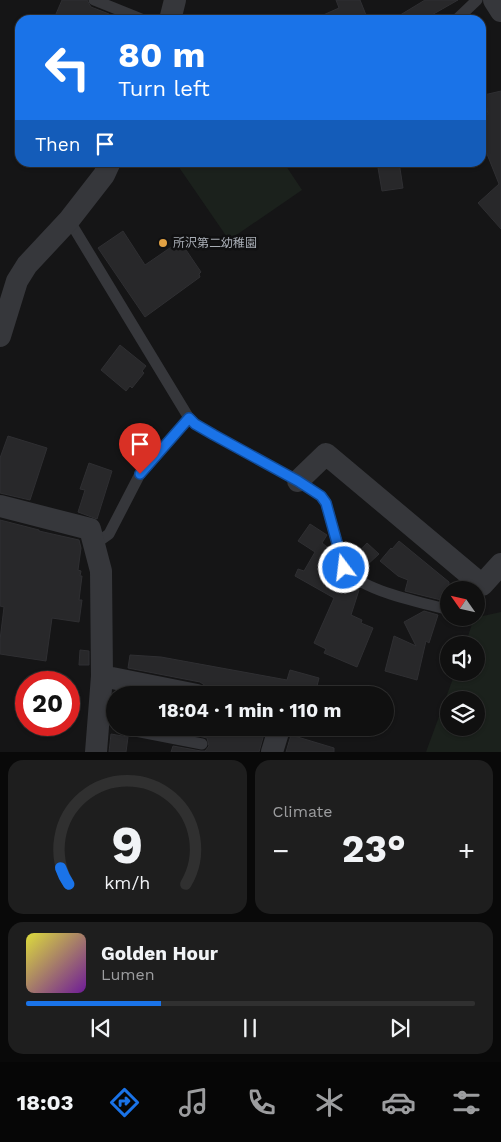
<!DOCTYPE html>
<meta charset="utf-8">
<style>
body{margin:0;font-family:"Work Sans","Noto Sans JP",sans-serif;background:#1e1e1e;color:#f1f3f6;height:100vh;display:flex;flex-direction:column;font-size:19px;white-space:nowrap}
*{box-sizing:border-box;margin:0}
p{font-size:16px;color:#9c9d9f}
.icon{flex:none;width:28px;height:28px;fill:none;stroke:currentColor;stroke-width:2;stroke-linecap:round;stroke-linejoin:round}
.map{position:relative;height:752px;overflow:hidden}
.details{display:flex;flex-direction:column;gap:8px;padding:8px;background:#090909;flex:1}
.details>*{flex:none}
.guide{position:absolute;left:15px;top:15px;width:471px;height:152px;border-radius:15px;box-shadow:0 1px 4px #0004,0 0 0 1px #303030;background:#1a73e8;color:#fff;overflow:hidden}
.needle{width:32px;rotate:304deg}
.buttons{position:absolute;left:440px;top:581px;display:grid;gap:10px}
.buttons a{display:grid;place-items:center;width:45px;height:45px;border-radius:50%;background:#101010;box-shadow:0 1px 4px #0004,0 0 0 1px #303030;font-size:25px}
.speed{position:absolute;left:15px;top:671px;display:flex;gap:10px;font-size:25px;font-weight:700;text-align:center}
.speed>*{display:grid;place-content:center;width:65px;height:65px;border-radius:50%;background:#101010;box-shadow:0 1px 4px #0004,0 0 0 1px #303030;line-height:1}
.speed .limit{border:8px solid #d22;background:#fff;color:#111}
.pin{position:absolute;display:grid;place-items:center;width:42px;height:42px;color:#fff;margin:-51px -21px;border-radius:50% 50% 50% 0;rotate:-45deg;box-shadow:0 0 5px #0007}
.pin .icon{rotate:45deg}
.me{position:absolute;width:55px;margin:-28px;rotate:345deg;stroke-linejoin:round;filter:drop-shadow(0 0 4px #0008)}
.turn{display:flex;align-items:center;gap:18px;height:105px;padding:0 20px;font-size:22px}
.turn .icon{width:65px;height:65px;stroke-width:2.5}
.turn b{display:block;font-size:35px;line-height:42px}
.then{display:flex;align-items:center;height:48px;padding:0 20px;background:#0003;gap:10px;font-size:19px}
.big{font-size:38px;font-weight:700;line-height:1.1}
.details .card{flex:1;display:flex;flex-direction:column;justify-content:center;gap:8px;min-width:0;padding:0 18px;border-radius:15px;background:#1e1e1e}
.details .dial{align-items:center;gap:0}
.dial svg{height:130px;overflow:visible;fill:none;stroke:#303030;stroke-width:7;stroke-linecap:round;text-anchor:middle}
.dial text{fill:#f1f3f6;stroke:none}
.song{display:flex;align-items:center;gap:15px}
.cover{width:60px;height:60px;border-radius:8px;background:linear-gradient(135deg,hsl(60 70% 55%),hsl(280 70% 35%))}
.played{height:5px;border-radius:2px;background:linear-gradient(90deg,#1a73e8 30%,#303030 30%)}
.keys{display:flex;justify-content:space-around;direction:ltr}
.heat{display:flex;justify-content:space-between;align-items:center;font-size:28px;direction:ltr}
.details .tiles{flex:1;display:grid;gap:8px;grid-template-columns:1fr 1fr}
.card:last-child{grid-column:span 2}
.trip{position:absolute;left:106px;top:686px;width:288px;height:50px;border-radius:25px;background:#101010;box-shadow:0 1px 4px #0004,0 0 0 1px #303030;font-weight:700;line-height:50px;text-align:center}
.menu{display:flex;height:80px;justify-content:space-around;align-items:center;background:#060606;color:#9c9d9f}
.menu .icon{width:35px;height:35px}
.menu .selected{color:#1a73e8}
.menu b{font-size:22px;color:#f1f3f6}
.map>svg:first-child{display:block}
</style>
<div class="map">
<svg width="501" height="752" viewBox="0 0 501 752">
<rect width="100%" height="100%" fill="#151516"/>
<path fill="#1b211c" fill-rule="evenodd" d="M176,163h108l18,27 -73,50z
M501,612v140h-75l29,-79 21,-1v-27h-11l9,-27zM449,700h27v28h-27z"/>
<path fill="#28282a" stroke="#2f2f32" d="M62,0h25l4,7 18,7 -2,6h-36l-15,-6z
M336,0h24l8,20h-56l27,-12z
M425,0h33l-35,20h-31z
M501,91v138l-23,-26 21,-19 -18,-45v-23l7,-2 -4,-19z
M377,162h22l4,26 -21,3z
M123,231l22,34 35,-24 21,31 -2,2 1,3 -55,40 -47,-69z
M120,345l26,21 -4,5 2,2 -12,15 -2,-2 -4,5 -25,-21z
M8,436l39,12 -17,52 -30,-7v-35z
M89,463l23,8 -15,48 -19,-7 7,-22 -5,-1z
M0,520l39,10v1l40,9 2,8 -3,22 3,1 -1,5h2l-3,24h3l-3,22 -27,-4 -6,43 -46,-7v-14l4,-33 -4,-1z
M310,524l17,11 -5,8 9,7 6,21 -5,10 27,9 -8,25 11,5 -1,3 12,5 -16,39 -33,-14 2,-4 -12,-6 20,-45 -39,-22 3,-7 6,2 11,-19 -17,-11z
M399,541l50,41v20l-44,-11 3,-11 -10,-4 -18,-15 11,-13 1,1z
M367,543l12,11 -13,12 -11,-10z
M424,611l14,4 -9,28 -3,-2 -9,39 -32,-9 9,-35 22,10 -12,-24z
M80,650l9,1v14h-10z
M130,655l31,2 126,23 3,-10 29,8 -2,8 8,1 -1,8h-114l-4,-9 -6,-4 -72,-14z
M178,728h80l4,1 2,5 -5,18h-88l2,-6 28,5h4l4,-5 -2,-8 -30,-7z
M111,734l17,3 -2,15h-17z
M291,735l43,13v4h-48z"/>
<g fill="none" stroke-linecap="round" stroke-linejoin="round">
<path stroke="#36373b" stroke-width="11" d="M94,0l50,20
M456,20l21,-20
M69,220l120,198 -49,56 -31,60 -14,10
M189,418l6,6 19,11 84,46 23,15 5,7 18,65c17,23 77,34 105,42
M120,728l82,16"/>
<path stroke="#36373b" stroke-width="22" d="M494,0l7,11
M170,20l5,-20
M0,336l17,-55 10,-16 42,-45 35,-45 6,-13
M298,481l28,-27 156,131 19,-21
M0,506l90,23 11,42 1,105 -6,76
M102,676l95,19
M272,752l7,-23 -4,-1"/>
</g>
<g fill="none" stroke-linecap="round" stroke-linejoin="round">
<g stroke="#114b97" stroke-width="12">
<path id="route" d="M140,474l49,-56 6,6 19,11 84,46 23,15 5,7 18,65"/>
</g>
<use href="#route" stroke="#1a73e8" stroke-width="9"/>
</g>
<circle fill="#e1a143" stroke="#101011" stroke-width="2" cx="163" cy="243" r="5"/>
<g text-anchor="middle" stroke-width="5" stroke-linejoin="round" paint-order="stroke">
<g font-size="12" fill="#a8adb5" stroke="#101011" text-anchor="start">
<text x="173" y="247">所沢第二幼稚園</text>
</g>
</g>
</svg>
<div class="buttons">
<a><svg class="needle" viewBox="-14 -14 28 28"><path d="M0-13l5 13h-10z" fill="#e53935"/><path d="M0 13l5-13h-10z" fill="#9c9d9f"/></svg></a>
<a><svg class="icon" aria-label="sound" viewBox="0 0 24 24"><path d="M4 9h4l5-4v14l-5-4H4zM17 9q2 3 0 6"/></svg></a>
<a><svg class="icon" aria-label="layers" viewBox="0 0 24 24"><path d="M12 4l9 5-9 5-9-5zM3 14l9 5 9-5"/></svg></a>
</div>
<div class="speed"><div class="limit">20</div></div>
<div class="pin" style="left:140px;top:474px;background:#d93025"><svg class="icon" aria-label="arrive" viewBox="0 0 24 24"><path d="M6 21V4h12l-3 4 3 4H6"/></svg></div>
<svg class="me" style="left:344px;top:568px" viewBox="-20 -20 40 40"><circle r="17" fill="#1a73e8" stroke="#fff" stroke-width="3"/><path d="M0-11L8 9 0 5-8 9z" fill="#fff"/></svg>
<div class="trip">18:04 · 1 min · 110 m</div>
<div class="guide">
<div class="turn"><svg class="icon" aria-label="left" viewBox="0 0 24 24"><path d="M17 20v-9H6M10 6l-5 5 5 5"/></svg><div><b>80 m</b>Turn left</div></div>
<div class="then">Then<svg class="icon" aria-label="arrive" viewBox="0 0 24 24"><path d="M6 21V4h12l-3 4 3 4H6"/></svg></div>
</div>
</div>
<section class="details">
<div class="tiles">
<div class="card dial"><svg viewBox="0 0 100 80">
<path d="M14 69A42 42 0 1 1 86 69"/>
<path d="M14 69A42 42 0 0 1 9 59" stroke="#1a73e8"/>
<text x="50" y="56" font-size="32" font-weight="700">9</text>
<text x="50" y="72" font-size="11">km/h</text>
</svg></div>
<div class="card"><p>Climate</p>
<div class="heat"><a>−</a><b class="big">23°</b><a>+</a></div>
</div>
<div class="card">
<div class="song"><i class="cover"></i><div><b>Golden Hour</b><p>Lumen</p></div></div>
<div class="played"></div>
<div class="keys"><svg class="icon" aria-label="previous" viewBox="0 0 24 24"><path d="M18 5L8 12l10 7zM5 5v14"/></svg><svg class="icon" aria-label="pause" viewBox="0 0 24 24"><path d="M8 5v14M16 5v14"/></svg><svg class="icon" aria-label="next" viewBox="0 0 24 24"><path d="M6 5l10 7-10 7zM19 5v14"/></svg></div>
</div>
</div>
</section>
<nav class="menu">
<b>18:03</b>
<svg class="icon selected" aria-label="directions" viewBox="0 0 24 24"><path d="M12 3l9 9-9 9-9-9zM9 14v-3h6M13 9l2 2-2 2"/></svg>
<svg class="icon" aria-label="music" viewBox="0 0 24 24"><path d="M9 18V5l10-2v13"/><circle cx="6" cy="18" r="3"/><circle cx="16" cy="16" r="3"/></svg>
<svg class="icon" aria-label="phone" viewBox="0 0 24 24"><path d="M5 4h4l2 5-3 2q2 4 5 5l2-3 5 2v4C11 20 4 13 5 4z"/></svg>
<svg class="icon" aria-label="climate" viewBox="0 0 24 24"><path d="M12 3v18M4 7l16 10M4 17L20 7"/></svg>
<svg class="icon" aria-label="car" viewBox="0 0 24 24"><path d="M5 17H2v-5l4-1 3-4h7l3 4 3 1v5h-3M9 17h6M6 11h13"/><circle cx="7" cy="17" r="2"/><circle cx="17" cy="17" r="2"/></svg>
<svg class="icon" aria-label="filters" viewBox="0 0 24 24"><path d="M4 7h16M4 17h16"/><circle cx="9" cy="7" r="2"/><circle cx="15" cy="17" r="2"/></svg>
</nav>
